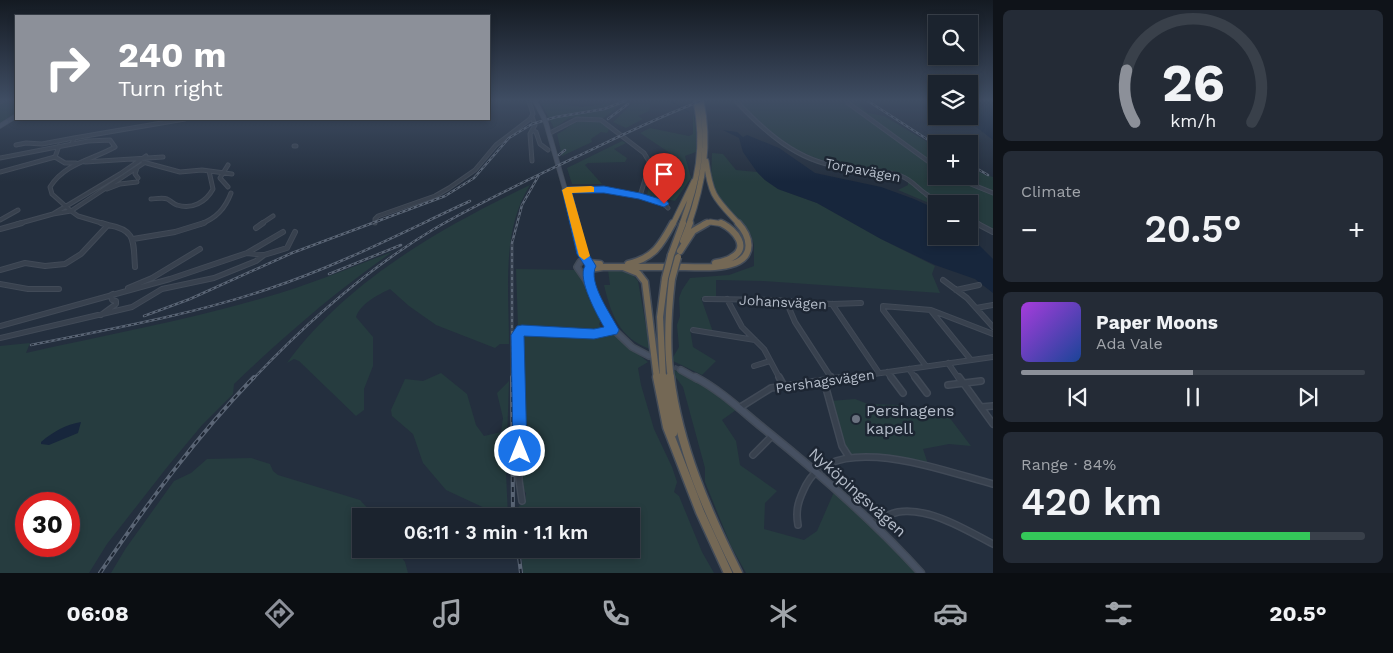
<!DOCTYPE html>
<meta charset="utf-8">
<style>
body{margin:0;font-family:"Work Sans",sans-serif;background:#242b36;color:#f1f3f6;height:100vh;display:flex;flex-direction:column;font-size:19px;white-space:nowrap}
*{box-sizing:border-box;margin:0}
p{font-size:16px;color:#a0a4aa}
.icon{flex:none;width:28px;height:28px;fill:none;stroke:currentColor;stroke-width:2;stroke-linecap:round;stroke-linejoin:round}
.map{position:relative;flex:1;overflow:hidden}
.sheet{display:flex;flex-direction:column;gap:10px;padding:10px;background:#0f1319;width:400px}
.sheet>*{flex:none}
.guide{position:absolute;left:15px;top:15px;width:475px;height:105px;border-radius:0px;box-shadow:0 2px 8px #0003,0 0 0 1px #39404a;background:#8c9099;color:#fff;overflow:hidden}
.buttons{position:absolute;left:928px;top:15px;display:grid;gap:10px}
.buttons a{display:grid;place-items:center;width:50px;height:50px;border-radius:0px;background:#1b232e;box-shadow:0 2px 8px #0003,0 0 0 1px #39404a;font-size:25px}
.speed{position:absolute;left:15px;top:492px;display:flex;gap:10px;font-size:25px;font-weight:700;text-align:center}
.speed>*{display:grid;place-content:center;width:65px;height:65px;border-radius:50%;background:#1b232e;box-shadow:0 2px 8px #0003,0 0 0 1px #39404a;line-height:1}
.speed .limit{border:8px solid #d22;background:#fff;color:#111}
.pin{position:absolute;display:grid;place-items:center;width:42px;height:42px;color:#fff;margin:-51px -21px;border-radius:50% 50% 50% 0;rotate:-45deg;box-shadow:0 0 5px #0007}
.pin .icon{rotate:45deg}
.me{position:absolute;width:55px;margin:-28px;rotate:0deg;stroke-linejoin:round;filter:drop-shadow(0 0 4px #0008)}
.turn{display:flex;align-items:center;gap:18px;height:105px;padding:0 20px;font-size:22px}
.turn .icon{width:65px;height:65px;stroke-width:2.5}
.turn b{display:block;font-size:35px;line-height:42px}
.big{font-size:38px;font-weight:600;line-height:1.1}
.sheet .card{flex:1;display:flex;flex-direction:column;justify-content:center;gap:8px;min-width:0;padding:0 18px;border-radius:8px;background:#242b36}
.sheet .dial{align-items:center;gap:0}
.dial svg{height:130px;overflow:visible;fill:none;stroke:#39404a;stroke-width:7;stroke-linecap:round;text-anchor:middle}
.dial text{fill:#f1f3f6;stroke:none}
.song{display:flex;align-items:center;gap:15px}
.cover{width:60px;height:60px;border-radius:8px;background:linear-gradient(135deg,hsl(280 70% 55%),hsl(220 70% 35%))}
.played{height:5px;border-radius:2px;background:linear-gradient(90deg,#8c9099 50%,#39404a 50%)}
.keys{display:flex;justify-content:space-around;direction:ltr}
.heat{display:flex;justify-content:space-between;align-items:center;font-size:28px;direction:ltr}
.charge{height:8px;border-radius:4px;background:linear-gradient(90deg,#34c759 84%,#39404a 0)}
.trip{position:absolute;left:352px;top:508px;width:288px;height:50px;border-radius:0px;background:#1b232e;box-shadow:0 2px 8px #0003,0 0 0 1px #39404a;font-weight:600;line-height:50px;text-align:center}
.dock{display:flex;height:80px;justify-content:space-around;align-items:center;background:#0b0e12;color:#a0a4aa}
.dock .icon{width:35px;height:35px}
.dock .active{color:#8c9099}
.dock b{font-size:22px;color:#f1f3f6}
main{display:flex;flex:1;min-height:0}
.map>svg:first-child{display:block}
</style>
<main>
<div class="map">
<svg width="993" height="573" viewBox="0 0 993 573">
<rect width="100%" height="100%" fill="#242f3e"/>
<path fill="#263c3f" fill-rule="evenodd" d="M0,101h16v12l-16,10z
M540,101l42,6 43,-6 -21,17h-35l-15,10z
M633,101h18l-2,10 -11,5 5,3 -17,9 -13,-6 19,-18z
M738,101h118l12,12 16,3 52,31v29h33v-10l14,8 10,3v55l-24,-11v-17h-33v2l-38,-16 10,-5v-7c-15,-4 -30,-9 -45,-12 -11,-2 -23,-1 -34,-4 -36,-9 -66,-33 -91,-61z
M693,112l3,18v22l-11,4 6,22 -16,23 -28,-6 8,-33 15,-9 -30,-20 10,-5 39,8 4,-2z
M582,120l20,2 7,7 -2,4 -6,-1 -10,7 1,3 -30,14 -5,-22c11,-5 12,-10 25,-14z
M622,141l4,2 -12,6 13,9 -2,4 -37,1 -3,2 17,19h-30l-5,-16z
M712,153l11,1 13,16 21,2 8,8 13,9 39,14 64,36 54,27 -3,8 8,19 -177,-12 -47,-1v18h-15l12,34 -21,-4 -2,1 3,18 23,14 -14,14 -29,-14 -1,-2 7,-12 -2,-22 3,-9 -1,-18 3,-8 8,-12 39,-3 25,-9v-21l-3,-10 -34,-38 -6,-19z
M530,185c-29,46 -21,106 -21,159h-9l-5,4 -59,-23 -27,-19 -19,-17c-12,6 -29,14 -34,28l17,20v29l-9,23v21l-8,6 -57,-55 -5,-2 -7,4c61,-83 152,-134 243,-178z
M392,252c-57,40 -108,84 -158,132l-1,10 -31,31 -34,41 -61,78 -18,29h-89v-227l30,-3 -4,10c79,-18 159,-32 237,-55 44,-12 86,-30 129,-46zM26,504h43v42h-43z
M516,269l60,1c8,12 9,17 13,29 4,8 10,13 12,21l-2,4 5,10 10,1 34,27 -10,6 3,17 13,44 18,38 5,15 -3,10 5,4 23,56 12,21h-191l-2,-24h110v-33h-112v-10l6,-3 1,-10 -4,-4 -1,-155 2,-3 -5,-4z
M608,270l22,2 8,9 12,68c-31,-11 -39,-35 -46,-64h6z
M674,370l23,11 39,29 -14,10 14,21 4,24 37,26 -12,12 -1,26 40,11 13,-9 17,-39 38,30 45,51h-171l-15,-27 -26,-64v-14l-22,-81 -9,-12z
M441,373l26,21 9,31 8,11 17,-4 2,-14 -6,-25 12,-12 -3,92 2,43h-17v-5l-45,-21 -23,-27 -10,-29 -21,-18 -1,-6 14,-31 18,2z
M855,399l13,5 32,1 46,8 25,33 -22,-2 -26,5 5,15 -75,-9c-13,-6 -19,-40 -23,-54z
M251,458l19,6 3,7 5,4 82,25 15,16h-14v33h34l10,13 3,11h-297l15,-25 48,-67 17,-8 16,-14z"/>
<path fill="#17263c" d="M969,101h24v39l-31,-24h7v-10l14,3z
M723,130l14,2 6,5 4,-2 32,13 36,25 66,14 33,12 22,10v27l33,-1 24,24v34l-18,-14 -40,-14 -54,-26 -64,-36 -39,-14 -13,-9 -8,-8 -14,-20 -4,-14z
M81,422l-3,11 -29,12 -8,-1v-2c13,-11 24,-17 40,-20z"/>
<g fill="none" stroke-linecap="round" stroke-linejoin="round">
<path stroke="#17263c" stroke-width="1" d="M670,101l19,11"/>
<path stroke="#3a4453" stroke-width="5" stroke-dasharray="5 2.5" stroke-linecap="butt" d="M667,364l14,6"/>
<g stroke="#414a57" stroke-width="5">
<path id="street-far2" d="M736,101c29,31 61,60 105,66 20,3 41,2 60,9 11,4 16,12 25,18 5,4 11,7 16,10
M0,102l2,-1
M848,103l88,64
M532,117l3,8 -5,9 2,27
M532,130l4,2 4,12 8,6
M550,133l27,-14 24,1 43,33 6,10 -10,33 -36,-6h-40
M72,144l2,-6 111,-19
M16,145l10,-2 16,1 32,-6
M294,146h2
M55,157l10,6h11
M0,158l88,-17 22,-1 5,7c-23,13 -50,16 -65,40l2,7 19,17 -18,3
M85,162l78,-5
M143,162l37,10 22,-2 30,4
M228,165l-8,13 8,9
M137,168l-2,6 3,4
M0,172l55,-15 4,-11
M951,176l42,17
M107,189l13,-5 17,-2
M640,196l24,8 4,4
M151,199c4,0 12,-2 16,0 3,1 6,5 10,6 15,5 29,-3 36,-16l-4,-18
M969,219l10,5
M0,220l18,-10
M375,223v-4l3,-3 57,-20 14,-8 26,-18 21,-25 34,-26 3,-5 -4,-13
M17,224l36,-10 67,-40 26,-18
M105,224l-27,-8 -7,-5 73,-48
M201,224c15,-6 24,-15 30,-31
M261,224l12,-8"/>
</g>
<g stroke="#414a57" stroke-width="6">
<path id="street-far1" d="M976,223l17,9
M108,225c29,5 25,17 27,42
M256,228l7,-5
M0,229l22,-6
M133,239l42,-7 29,-9
M247,253l17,2
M0,270l25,-7 20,3 20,-2 16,-10 27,-29 -7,-2
M943,280l24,18 26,29
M0,284l28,5h31
M128,288l24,-10 48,-29
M956,290l23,-5
M705,299l69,1 58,4 29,-1
M727,299l15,28 22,22 16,30
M786,301l9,21 37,57
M832,304l47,69
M976,308l17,-3
M932,312l39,48
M101,315l15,-11v-3l-4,-1 -1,-5 2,-1
M0,326l170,-47 77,-26 36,-21
M693,330l62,10
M0,338l132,-31 30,-18 52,-11 42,-17 8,-6 23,-7 8,-16
M948,363l11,16
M754,366l16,-5
M926,366l-43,-56v-4l48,4 62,24
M909,369l7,10
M887,372l5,7
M519,379l-1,-44 4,-5 72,4 19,-4
M839,379l154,-22"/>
</g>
<g stroke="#414a57" stroke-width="8">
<path id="street" d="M519,377v103l3,21
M779,377l5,9
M831,377l1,2
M891,377l12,16
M915,377l12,16
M959,377l34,47
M824,381l18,65 7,11
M948,385l33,-4
M981,407l12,-1
M739,408l32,-20 77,-11
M753,455l19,-19
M873,522c8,-4 17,-8 25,-10 32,-5 68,18 95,32
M798,525c-3,-16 1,-26 8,-40 29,-56 140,-13 187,-1"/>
</g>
<g stroke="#414a57" stroke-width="5.5">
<path id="secondary-far2" d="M535,101l8,15
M546,123l29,101
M0,126l16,-10"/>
</g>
<g stroke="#414a57" stroke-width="8">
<path id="secondary-far1" d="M574,223l13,39
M580,262l-3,5 9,13 15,33 11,15 20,19 17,9
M681,370l16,9"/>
</g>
<g stroke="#414a57" stroke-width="9">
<path id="secondary" d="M695,377c25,13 46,33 68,51 56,45 110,92 158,145"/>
</g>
<g stroke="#434c59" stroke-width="7">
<path id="highway-far2" d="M706,161c5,36 9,37 33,63
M673,224l21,-43
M682,224c16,-43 23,-77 14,-123
M689,224c14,-41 21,-80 12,-123
M704,224l6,-2 14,2"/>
</g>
<g stroke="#434c59" stroke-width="9">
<path id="highway-far1" d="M683,241l7,-18
M680,251l13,-20 14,-8
M671,255l12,-32
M589,263l11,1
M715,263c5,-1 11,-2 16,-5 20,-10 4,-28 -10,-35
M628,264c26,-6 33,-19 45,-41
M623,267l15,6 7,9 12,97
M589,269l14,-2c27,0 54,0 82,0 16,0 34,2 50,-4 20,-8 15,-27 3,-40
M663,379l-3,-62 5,-39
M671,379c-5,-34 -3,-66 1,-100"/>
</g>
<g stroke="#434c59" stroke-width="11">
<path id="highway" d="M657,377l10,50 33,85 28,61
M663,377l10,56
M670,377c9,70 37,134 68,196"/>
</g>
<use href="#street-far2" stroke="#38414e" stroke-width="3"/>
<use href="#street-far1" stroke="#38414e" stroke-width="4"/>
<use href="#street" stroke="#38414e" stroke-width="5"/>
<use href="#secondary-far2" stroke="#465061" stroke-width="4"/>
<use href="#secondary-far1" stroke="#465061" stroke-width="5"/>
<use href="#secondary" stroke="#465061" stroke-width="6"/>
<use href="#highway-far2" stroke="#746855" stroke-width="5"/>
<use href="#highway-far1" stroke="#746855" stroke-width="6"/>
<use href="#highway" stroke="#746855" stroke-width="8"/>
<g stroke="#5a6575" stroke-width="2.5">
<path id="rail-far1" d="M868,101l68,44
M608,119l20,-15
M559,155l6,-5
M969,164l19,11
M329,274l72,-29
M144,316l46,-17 102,-46 153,-57 29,-18 35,-40 23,-14 24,-7 48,-8 21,-8
M31,345c79,-16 160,-30 237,-56 70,-23 135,-57 202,-88
M253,379c54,-57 114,-110 181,-150 46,-27 94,-49 142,-72 42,-20 82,-40 125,-56
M512,379v-136l10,-38 17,-30"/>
</g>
<g stroke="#5a6575" stroke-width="4">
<path id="rail" d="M512,377l1,139
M518,549l3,24
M100,573c47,-69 96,-136 154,-196"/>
</g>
<use href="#rail-far1" stroke="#1d2633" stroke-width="1" stroke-dasharray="3" stroke-linecap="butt"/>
<use href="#rail" stroke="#1d2633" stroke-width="2" stroke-dasharray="5" stroke-linecap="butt"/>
<g stroke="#414a57" stroke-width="5.5" stroke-linecap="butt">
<path id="secondary-bridge" d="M543,116l3,7"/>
</g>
<g stroke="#434c59" stroke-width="9" stroke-linecap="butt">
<path id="highway-bridge" d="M665,278l6,-23
M672,279l6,-22"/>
</g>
<use href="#secondary-bridge" stroke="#465061" stroke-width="4"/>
<use href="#highway-bridge" stroke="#746855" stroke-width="6"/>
</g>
<linearGradient id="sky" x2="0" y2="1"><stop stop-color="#141a22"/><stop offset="0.55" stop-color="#3f4d63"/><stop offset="1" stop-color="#3f4d63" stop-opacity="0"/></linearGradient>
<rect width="993" height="182" fill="url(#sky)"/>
<path fill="#1a73e8" stroke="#114b97" d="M604,186l36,7 27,8 2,3 -5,3 -25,-8 -35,-6h-32l16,60 8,13c-9,16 16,50 23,64l-2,4 -23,5 -70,-3 3,115 -2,5 -5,2 -5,-2 -2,-5 -2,-116 6,-9 5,-1 72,4 10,-2c-7,-12 -27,-48 -19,-61l-8,-12 -15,-64 5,-3z"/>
<path fill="#f59e0b" d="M591,186l3,1v5l-22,1 18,63 -6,4 -5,-4 -17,-66 5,-3z"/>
<circle fill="#6b7280" stroke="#1d2633" stroke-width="2" cx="856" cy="419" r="5"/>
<g text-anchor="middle" stroke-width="5" stroke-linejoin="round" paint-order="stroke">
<g font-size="14" fill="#b4bcc9" stroke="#1d2633">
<text transform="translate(863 170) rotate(11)" y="5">Torpavägen</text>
<text transform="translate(783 302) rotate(3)" y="5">Johansvägen</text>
<text transform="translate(825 381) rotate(-8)" y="5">Pershagsvägen</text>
</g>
<g font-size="16" fill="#b4bcc9" stroke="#1d2633" text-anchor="start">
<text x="866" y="416">Pershagens<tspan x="866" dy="18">kapell</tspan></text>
</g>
<g font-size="16" fill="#b4bcc9" stroke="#1d2633">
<text transform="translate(858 492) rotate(42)" y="6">Nyköpingsvägen</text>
</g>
</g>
</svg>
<div class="buttons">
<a><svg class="icon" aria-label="search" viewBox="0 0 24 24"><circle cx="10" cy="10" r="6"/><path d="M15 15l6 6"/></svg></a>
<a><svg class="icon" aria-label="layers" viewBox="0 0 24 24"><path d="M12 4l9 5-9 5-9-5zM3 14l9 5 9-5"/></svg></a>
<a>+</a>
<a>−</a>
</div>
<div class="speed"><div class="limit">30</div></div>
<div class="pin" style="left:664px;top:204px;background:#d93025"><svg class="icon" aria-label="arrive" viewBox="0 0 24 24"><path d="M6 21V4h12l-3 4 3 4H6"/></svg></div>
<svg class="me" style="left:520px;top:451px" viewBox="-20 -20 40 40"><circle r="17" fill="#1a73e8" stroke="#fff" stroke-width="3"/><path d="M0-11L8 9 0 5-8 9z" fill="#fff"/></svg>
<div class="trip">06:11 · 3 min · 1.1 km</div>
<div class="guide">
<div class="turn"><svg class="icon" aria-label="right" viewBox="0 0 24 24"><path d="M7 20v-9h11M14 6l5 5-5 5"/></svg><div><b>240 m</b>Turn right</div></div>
</div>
</div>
<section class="sheet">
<div class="card dial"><svg viewBox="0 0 100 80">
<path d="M14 69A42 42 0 1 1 86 69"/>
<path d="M14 69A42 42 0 0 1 9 37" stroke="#8c9099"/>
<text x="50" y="56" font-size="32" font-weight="700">26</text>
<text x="50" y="72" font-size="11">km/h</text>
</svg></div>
<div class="card"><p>Climate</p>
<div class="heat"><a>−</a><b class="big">20.5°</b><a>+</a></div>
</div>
<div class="card">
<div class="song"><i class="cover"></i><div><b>Paper Moons</b><p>Ada Vale</p></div></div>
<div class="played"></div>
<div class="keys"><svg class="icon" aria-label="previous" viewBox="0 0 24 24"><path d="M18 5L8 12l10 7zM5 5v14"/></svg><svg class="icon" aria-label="pause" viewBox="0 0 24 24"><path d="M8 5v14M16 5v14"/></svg><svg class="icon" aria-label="next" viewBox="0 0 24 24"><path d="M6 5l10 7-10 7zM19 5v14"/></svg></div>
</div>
<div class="card"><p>Range · 84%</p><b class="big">420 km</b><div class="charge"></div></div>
</section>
</main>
<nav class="dock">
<b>06:08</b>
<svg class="icon active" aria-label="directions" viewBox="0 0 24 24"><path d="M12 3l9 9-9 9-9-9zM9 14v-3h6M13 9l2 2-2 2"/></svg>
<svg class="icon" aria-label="music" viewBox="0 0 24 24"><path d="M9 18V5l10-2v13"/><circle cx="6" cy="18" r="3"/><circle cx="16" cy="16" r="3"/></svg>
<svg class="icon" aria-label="phone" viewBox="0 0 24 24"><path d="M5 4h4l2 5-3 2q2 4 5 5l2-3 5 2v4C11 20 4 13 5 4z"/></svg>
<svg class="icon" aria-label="climate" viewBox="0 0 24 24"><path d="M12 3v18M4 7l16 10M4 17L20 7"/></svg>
<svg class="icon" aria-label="car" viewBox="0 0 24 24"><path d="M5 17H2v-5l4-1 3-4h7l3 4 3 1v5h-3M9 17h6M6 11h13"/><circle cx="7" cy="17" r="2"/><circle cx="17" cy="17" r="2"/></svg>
<svg class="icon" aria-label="filters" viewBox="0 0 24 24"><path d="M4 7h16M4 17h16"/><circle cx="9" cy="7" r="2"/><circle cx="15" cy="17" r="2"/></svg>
<b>20.5°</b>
</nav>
